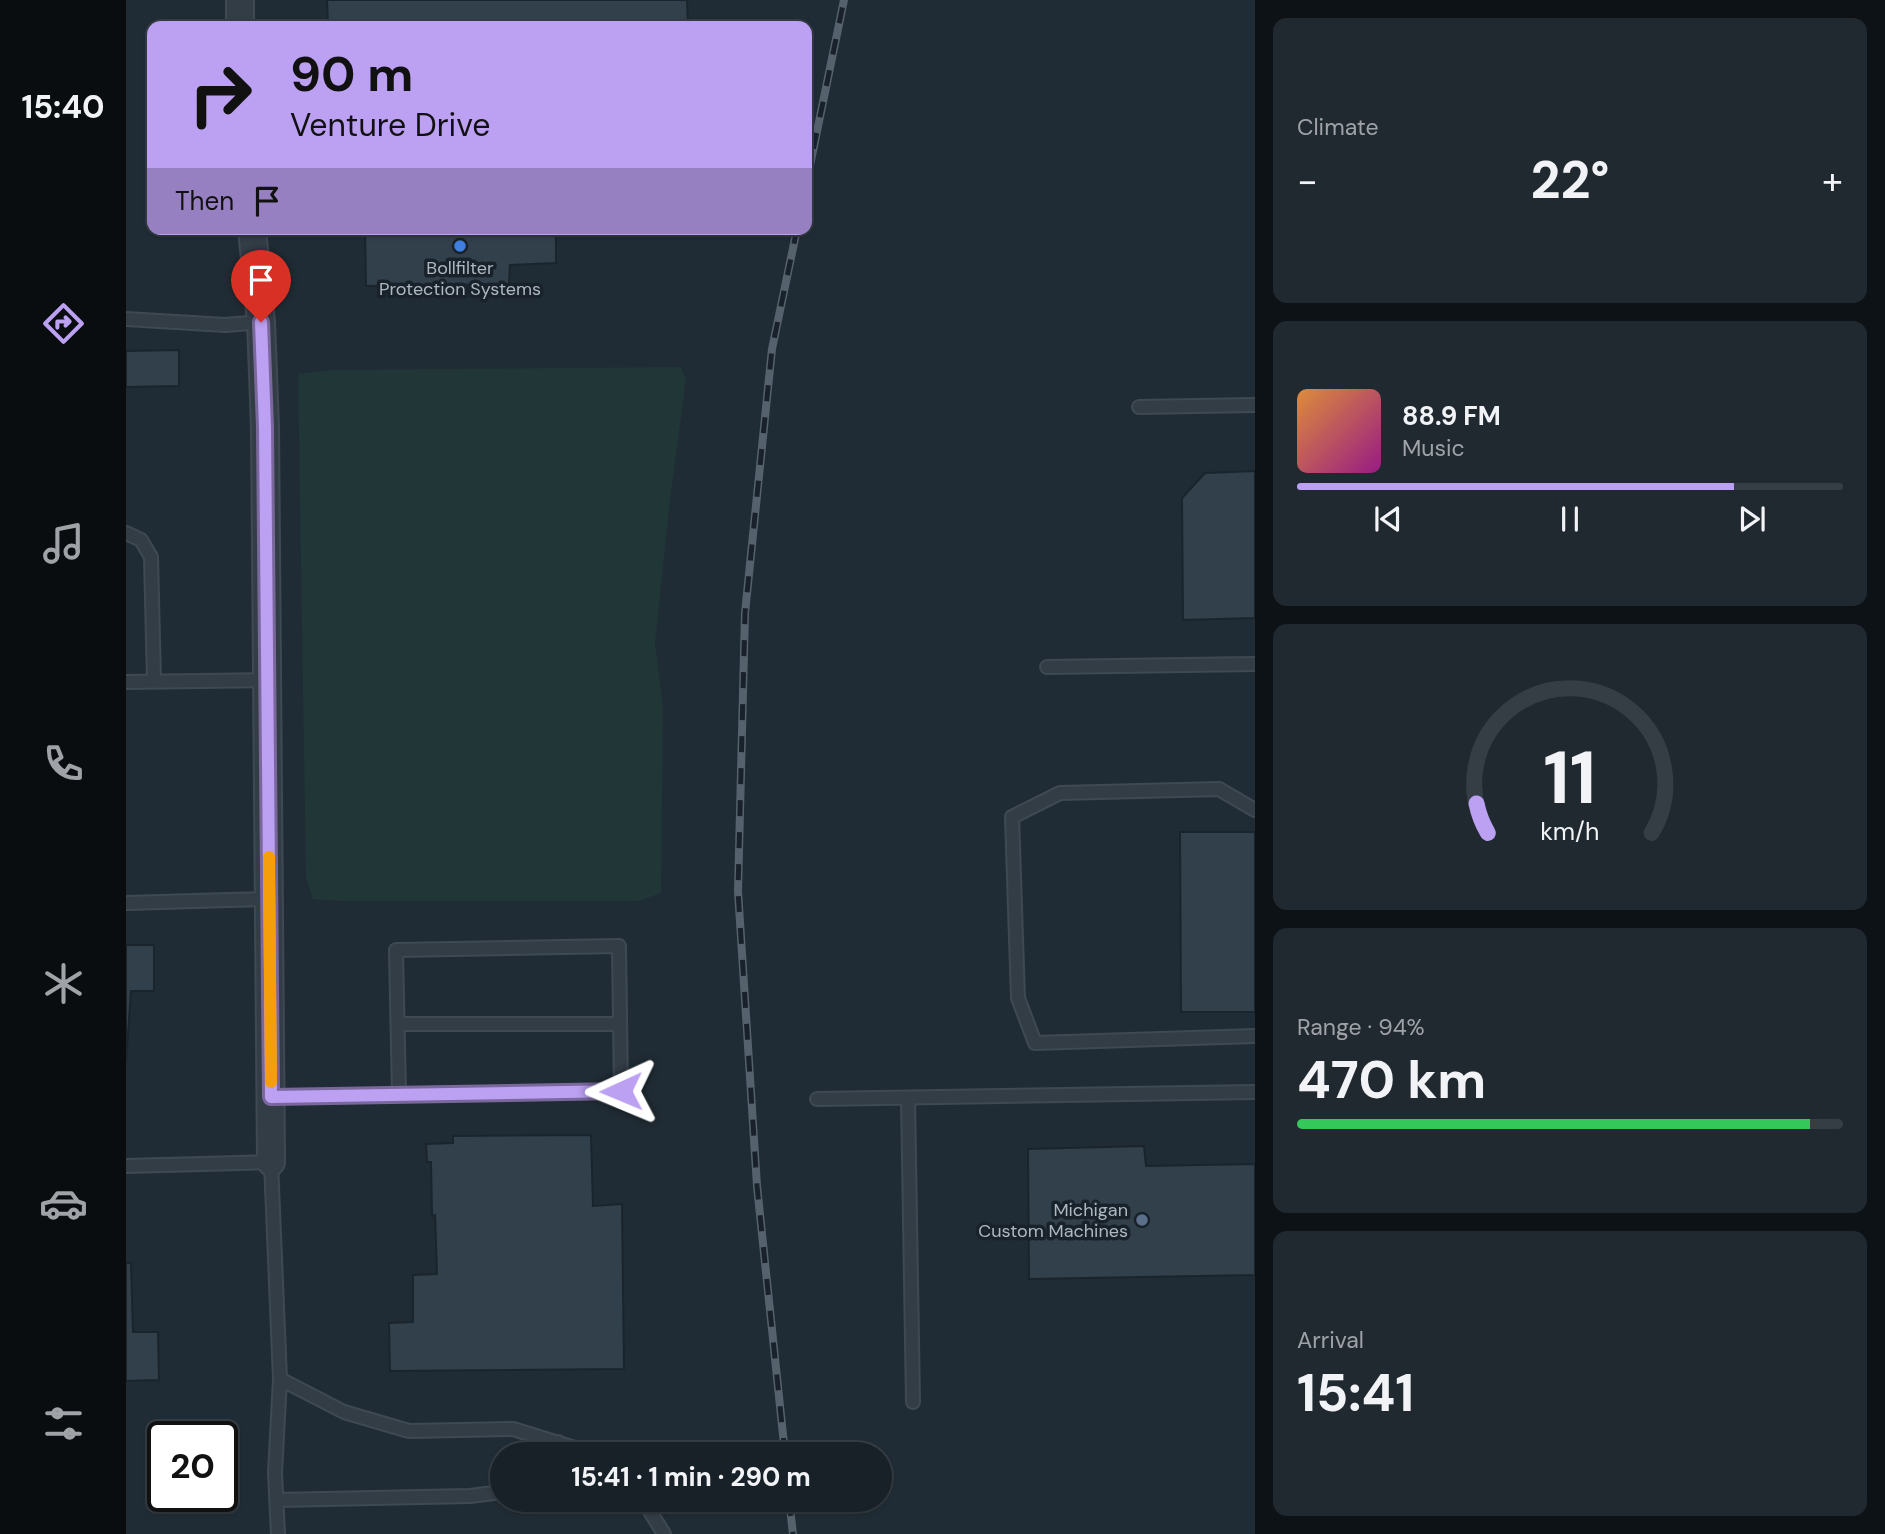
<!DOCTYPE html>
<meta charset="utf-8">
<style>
body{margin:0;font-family:"DM Sans",sans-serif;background:#212930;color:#f1f3f6;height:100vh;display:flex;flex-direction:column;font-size:26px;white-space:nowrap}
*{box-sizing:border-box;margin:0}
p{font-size:23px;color:#9fa3a8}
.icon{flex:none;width:38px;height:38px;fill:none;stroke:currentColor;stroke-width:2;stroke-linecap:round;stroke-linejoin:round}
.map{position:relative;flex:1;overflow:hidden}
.sheet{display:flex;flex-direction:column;gap:18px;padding:18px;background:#0d1216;width:630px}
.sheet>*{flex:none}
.hud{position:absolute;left:21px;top:21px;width:665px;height:214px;border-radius:14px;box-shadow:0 2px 5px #0004,0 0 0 2px #363e45;background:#bca0f2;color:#111;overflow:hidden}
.speed{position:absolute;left:21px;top:1421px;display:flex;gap:14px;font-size:35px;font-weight:700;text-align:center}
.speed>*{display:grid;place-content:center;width:91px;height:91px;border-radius:50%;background:#182128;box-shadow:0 2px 5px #0004,0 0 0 2px #363e45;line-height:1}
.speed .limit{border:4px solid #111;border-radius:10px;background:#fff;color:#111}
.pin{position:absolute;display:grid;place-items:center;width:60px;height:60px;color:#fff;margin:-72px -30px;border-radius:50% 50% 50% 0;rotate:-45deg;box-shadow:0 0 7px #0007}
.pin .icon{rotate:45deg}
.me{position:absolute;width:77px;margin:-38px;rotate:269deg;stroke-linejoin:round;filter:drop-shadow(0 0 5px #0008)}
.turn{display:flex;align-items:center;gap:24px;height:147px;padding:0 28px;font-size:32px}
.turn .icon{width:91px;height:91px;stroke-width:2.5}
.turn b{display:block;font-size:49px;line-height:60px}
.then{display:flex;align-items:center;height:66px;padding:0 28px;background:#0003;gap:14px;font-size:26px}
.big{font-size:52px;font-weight:700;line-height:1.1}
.sheet .widget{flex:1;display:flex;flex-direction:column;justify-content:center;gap:10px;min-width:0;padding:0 24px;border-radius:14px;background:#212930}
.sheet .dial{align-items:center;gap:0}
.dial svg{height:182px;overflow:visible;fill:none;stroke:#363e45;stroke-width:7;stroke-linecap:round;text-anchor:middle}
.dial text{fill:#f1f3f6;stroke:none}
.song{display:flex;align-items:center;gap:21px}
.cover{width:84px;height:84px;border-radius:10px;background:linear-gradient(135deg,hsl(30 70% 55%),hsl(310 70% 35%))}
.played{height:7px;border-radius:4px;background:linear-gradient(90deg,#bca0f2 80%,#363e45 80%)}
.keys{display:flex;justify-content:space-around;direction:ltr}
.heat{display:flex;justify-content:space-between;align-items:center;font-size:38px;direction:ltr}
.charge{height:10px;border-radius:5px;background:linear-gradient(90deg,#34c759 94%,#363e45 0)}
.trip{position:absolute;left:364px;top:1442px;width:402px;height:70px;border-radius:35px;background:#182128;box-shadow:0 2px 5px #0004,0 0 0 2px #363e45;font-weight:700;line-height:70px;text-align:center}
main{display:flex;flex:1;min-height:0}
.menu{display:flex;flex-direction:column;width:126px;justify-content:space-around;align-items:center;background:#0a0d10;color:#9fa3a8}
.menu .icon{width:49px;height:49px}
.menu .selected{color:#bca0f2}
.menu b{font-size:32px;color:#f1f3f6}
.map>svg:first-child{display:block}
</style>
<main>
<nav class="menu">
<b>15:40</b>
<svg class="icon selected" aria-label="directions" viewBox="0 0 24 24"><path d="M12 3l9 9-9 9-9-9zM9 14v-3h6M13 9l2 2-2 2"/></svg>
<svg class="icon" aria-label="music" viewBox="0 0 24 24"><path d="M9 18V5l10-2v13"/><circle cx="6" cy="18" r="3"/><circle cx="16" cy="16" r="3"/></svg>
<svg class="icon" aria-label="phone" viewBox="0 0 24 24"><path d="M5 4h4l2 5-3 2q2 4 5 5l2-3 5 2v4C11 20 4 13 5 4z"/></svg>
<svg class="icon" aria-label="climate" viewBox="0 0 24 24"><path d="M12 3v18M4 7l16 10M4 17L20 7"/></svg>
<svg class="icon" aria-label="car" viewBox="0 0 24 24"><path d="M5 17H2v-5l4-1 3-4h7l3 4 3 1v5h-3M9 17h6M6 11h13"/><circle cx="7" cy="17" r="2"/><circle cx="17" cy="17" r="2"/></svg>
<svg class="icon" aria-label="filters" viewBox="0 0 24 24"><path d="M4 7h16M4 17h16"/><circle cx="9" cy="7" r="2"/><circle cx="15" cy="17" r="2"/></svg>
</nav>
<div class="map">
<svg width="1129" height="1534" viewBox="0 0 1129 1534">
<rect width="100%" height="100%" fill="#202c35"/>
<path fill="#213636" d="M555,367l5,13 -16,119 -15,145 8,64 -2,185 -22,8h-299l-27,-2 -7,-21 -8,-504 32,-4z"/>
<path fill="#32404c" stroke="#1a242c" stroke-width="2" d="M201,0h360l1,26h-360z
M239,229h191v34l-46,2 -1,19 -143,2z
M53,350v36l-53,1v-36z
M1129,471v147l-72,2 -1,-122 23,-25z
M1054,832h75v180h-74z
M0,945h28v46h-23l-5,72z
M465,1135l2,71 29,-2 2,165 -234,2 -1,-48 24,-1v-47l24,-1 -2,-59 -3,1 -1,-54h-4l-1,-18 27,-1v-7z
M1018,1146l2,20 109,-2v111l-226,4 -1,-130z
M0,1263h5l2,69h25l1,48 -33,1z"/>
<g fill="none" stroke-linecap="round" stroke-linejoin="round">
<g stroke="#3f4953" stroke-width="16">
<path id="service" d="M0,319l99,6 36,-3
M1013,407l116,-2
M0,533l15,7 10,17 3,124
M921,667l208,-3
M0,682l141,-2
M1129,810l-36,-21 -159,4 -48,24 6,181 17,45 220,-7
M0,903l143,-4
M272,1024h222
M145,1097l350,-6 -2,-145 -223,4 3,145
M782,1098l5,304
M691,1099l438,-7
M0,1166l145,-4 9,217 64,33 65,19 104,-2 81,25
M422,1454l10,-12
M151,1500l193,-4 32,-4
M517,1500l21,34
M152,1534l-3,-61 5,-94"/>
</g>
<g stroke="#3f4953" stroke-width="30">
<path id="minor" d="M114,0v26
M126,229l9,93 4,105 6,735"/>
</g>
<use href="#service" stroke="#333d46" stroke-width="12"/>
<use href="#minor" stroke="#333d46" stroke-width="26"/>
<g stroke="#55626d" stroke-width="8">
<path id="rail" d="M681,180l37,-180
M659,1454l-28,-268 -19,-295 7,-278 27,-264 25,-120
M663,1500l4,34"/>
</g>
<use href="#rail" stroke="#19222a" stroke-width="5" stroke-dasharray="16" stroke-linecap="butt"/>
</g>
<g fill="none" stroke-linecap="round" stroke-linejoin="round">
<g stroke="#7a689d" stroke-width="18">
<path id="route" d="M135,322l4,105 6,670 350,-6"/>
</g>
<use href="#route" stroke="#bca0f2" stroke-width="12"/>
<path stroke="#f59e0b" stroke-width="12" d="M143,857l2,225"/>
</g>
<circle fill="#3f7fe0" stroke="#19222a" stroke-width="2.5" cx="334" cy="246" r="7"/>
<circle fill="#5c6f8a" stroke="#19222a" stroke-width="2.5" cx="1016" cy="1220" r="7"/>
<g text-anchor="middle" stroke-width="7" stroke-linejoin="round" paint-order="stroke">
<g font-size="18" fill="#adb8c3" stroke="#19222a">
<text x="334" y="274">Bollfilter<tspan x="334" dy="21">Protection Systems</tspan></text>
<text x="1002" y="1216" text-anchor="end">Michigan<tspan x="1002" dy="21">Custom Machines</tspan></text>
</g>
</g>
</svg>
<div class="speed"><div class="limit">20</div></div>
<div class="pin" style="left:135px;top:322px;background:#d93025"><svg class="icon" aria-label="arrive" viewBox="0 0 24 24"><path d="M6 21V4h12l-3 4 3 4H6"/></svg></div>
<svg class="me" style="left:495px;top:1091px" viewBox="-20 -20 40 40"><path d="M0-17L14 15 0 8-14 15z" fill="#bca0f2" stroke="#fff" stroke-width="4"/></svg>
<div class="trip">15:41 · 1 min · 290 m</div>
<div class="hud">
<div class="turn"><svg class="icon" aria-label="right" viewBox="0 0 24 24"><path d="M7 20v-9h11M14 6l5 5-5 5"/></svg><div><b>90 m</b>Venture Drive</div></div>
<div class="then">Then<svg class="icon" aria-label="arrive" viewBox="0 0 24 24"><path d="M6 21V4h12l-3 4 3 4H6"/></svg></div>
</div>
</div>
<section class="sheet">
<div class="widget"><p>Climate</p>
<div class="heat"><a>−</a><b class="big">22°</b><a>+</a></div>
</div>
<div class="widget">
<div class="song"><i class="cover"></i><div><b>88.9 FM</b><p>Music</p></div></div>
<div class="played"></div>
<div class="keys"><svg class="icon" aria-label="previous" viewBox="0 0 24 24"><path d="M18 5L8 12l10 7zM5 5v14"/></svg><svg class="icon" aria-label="pause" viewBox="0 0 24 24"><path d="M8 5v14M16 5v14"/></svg><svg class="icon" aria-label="next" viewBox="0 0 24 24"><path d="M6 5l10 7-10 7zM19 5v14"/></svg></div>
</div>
<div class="widget dial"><svg viewBox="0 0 100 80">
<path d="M14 69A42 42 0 1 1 86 69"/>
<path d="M14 69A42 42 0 0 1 9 56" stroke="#bca0f2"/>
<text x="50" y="56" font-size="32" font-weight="700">11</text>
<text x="50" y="72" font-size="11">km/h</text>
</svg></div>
<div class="widget"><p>Range · 94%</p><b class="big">470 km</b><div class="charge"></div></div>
<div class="widget"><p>Arrival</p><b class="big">15:41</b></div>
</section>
</main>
